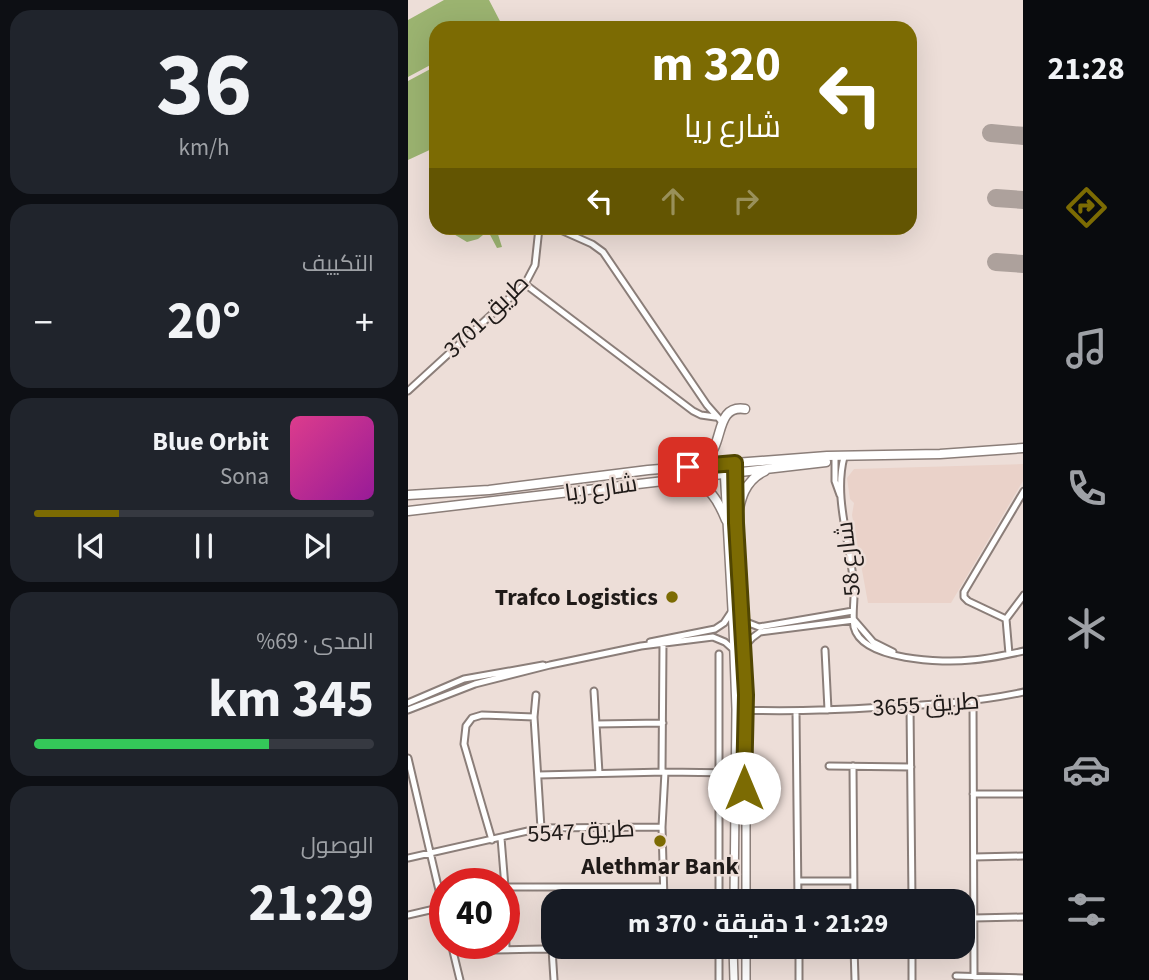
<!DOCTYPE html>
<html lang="ar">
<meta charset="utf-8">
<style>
body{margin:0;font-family:"Source Sans 3",Cairo,sans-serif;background:#20242c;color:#f1f3f6;direction:rtl;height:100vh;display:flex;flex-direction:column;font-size:26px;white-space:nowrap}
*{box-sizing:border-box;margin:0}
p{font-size:23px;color:#9ea1a6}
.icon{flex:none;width:38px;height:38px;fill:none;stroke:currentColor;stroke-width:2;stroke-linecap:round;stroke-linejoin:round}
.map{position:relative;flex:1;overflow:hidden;direction:ltr}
.sheet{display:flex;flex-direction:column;gap:10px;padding:10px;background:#0d0f14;width:408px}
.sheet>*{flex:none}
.guide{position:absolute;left:21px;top:21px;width:488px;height:214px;border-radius:21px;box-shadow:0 7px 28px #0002;direction:rtl;background:#7c6b03;color:#fff;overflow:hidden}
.speed{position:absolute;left:21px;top:868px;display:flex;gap:14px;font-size:35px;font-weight:700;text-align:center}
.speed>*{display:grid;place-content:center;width:91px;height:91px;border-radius:50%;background:#171b24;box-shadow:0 7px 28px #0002;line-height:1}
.speed .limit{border:10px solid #d22;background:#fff;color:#111}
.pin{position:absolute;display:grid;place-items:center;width:60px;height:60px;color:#fff;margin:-30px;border-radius:14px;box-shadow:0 4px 10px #0006}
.me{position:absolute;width:77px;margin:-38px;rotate:0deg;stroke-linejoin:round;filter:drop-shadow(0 0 5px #0008)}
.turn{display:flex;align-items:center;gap:24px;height:147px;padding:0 21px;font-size:32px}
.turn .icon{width:91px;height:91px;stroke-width:2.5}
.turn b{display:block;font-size:49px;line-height:60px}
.lanes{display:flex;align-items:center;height:66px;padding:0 21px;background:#0003;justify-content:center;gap:35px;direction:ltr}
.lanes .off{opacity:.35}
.big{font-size:52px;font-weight:700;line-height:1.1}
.sheet .card{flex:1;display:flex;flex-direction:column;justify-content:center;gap:10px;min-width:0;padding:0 24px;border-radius:21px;background:#20242c}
.sheet .dial{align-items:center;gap:0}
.dial b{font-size:91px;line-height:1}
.song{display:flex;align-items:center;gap:21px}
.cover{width:84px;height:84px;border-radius:10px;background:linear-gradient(135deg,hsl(330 70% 55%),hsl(300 70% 35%))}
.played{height:7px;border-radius:4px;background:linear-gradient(90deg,#7c6b03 25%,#363941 25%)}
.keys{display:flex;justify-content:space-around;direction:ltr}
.heat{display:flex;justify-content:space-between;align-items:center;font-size:38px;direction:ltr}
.charge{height:10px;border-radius:5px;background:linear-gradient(90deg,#34c759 69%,#363941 0)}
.trip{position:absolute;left:133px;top:889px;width:434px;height:70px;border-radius:21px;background:#171b24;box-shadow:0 7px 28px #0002;font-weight:700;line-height:70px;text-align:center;direction:rtl}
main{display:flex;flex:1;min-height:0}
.menu{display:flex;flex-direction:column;width:126px;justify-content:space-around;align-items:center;background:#090b0e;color:#9ea1a6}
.menu .icon{width:49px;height:49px}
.menu .selected{color:#7c6b03}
.menu b{font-size:32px;color:#f1f3f6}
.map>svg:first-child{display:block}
</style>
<main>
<nav class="menu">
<b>21:28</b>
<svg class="icon selected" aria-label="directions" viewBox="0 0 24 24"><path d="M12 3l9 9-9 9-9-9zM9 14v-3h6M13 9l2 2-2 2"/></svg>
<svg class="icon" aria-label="music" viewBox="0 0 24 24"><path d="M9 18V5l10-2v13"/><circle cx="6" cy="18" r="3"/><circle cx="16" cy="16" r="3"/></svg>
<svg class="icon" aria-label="phone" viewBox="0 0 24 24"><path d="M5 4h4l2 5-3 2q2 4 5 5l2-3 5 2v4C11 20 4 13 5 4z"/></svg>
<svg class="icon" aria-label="climate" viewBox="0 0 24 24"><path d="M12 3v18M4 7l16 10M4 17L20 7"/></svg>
<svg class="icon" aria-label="car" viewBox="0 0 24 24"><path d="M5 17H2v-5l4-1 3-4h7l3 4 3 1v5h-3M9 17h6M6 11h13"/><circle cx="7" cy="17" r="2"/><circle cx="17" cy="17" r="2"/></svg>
<svg class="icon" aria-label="filters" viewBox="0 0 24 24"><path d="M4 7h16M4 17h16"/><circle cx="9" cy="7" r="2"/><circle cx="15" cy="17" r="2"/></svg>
</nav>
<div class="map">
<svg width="616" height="980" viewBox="0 0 616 980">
<rect width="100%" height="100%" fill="#edded8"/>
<path fill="#ead2c9" d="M615,464v17l-72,122h-83l-16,-88 2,-12 -4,-4 -3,-21 7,-9z"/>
<path fill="#9bb370" d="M36,0h45l13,25 -6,3h-60v34l-28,15v-57z
M28,66v81l-28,13v-79z
M39,228h49l6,19 -5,1 -9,-17 -10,8 -11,3 -15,-9z"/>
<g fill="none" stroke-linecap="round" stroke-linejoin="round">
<path stroke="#ada19c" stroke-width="18" d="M583,133l33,3
M588,198l28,2
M588,262l28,2"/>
<g stroke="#8b7e79" stroke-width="9">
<path id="minor" d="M148,228l36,16 11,8 104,153 15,17
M117,284l168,127 8,4 14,2
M0,391l117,-107 10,-19 4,-37
M436,457c-9,35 2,72 7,106 2,11 3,21 3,32 0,10 -2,22 0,32 8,34 90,36 117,33 17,-1 35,-5 53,-9
M427,458v23l5,14
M598,619l-38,-18 -4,-4v-5l60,-101
M333,620l18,7 94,-16
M446,620l19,22 20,10
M242,642l65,-13 9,-6 8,-12
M335,648l9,-10 8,-6 94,-12
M417,650l3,60
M311,654v247
M601,654l-3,-35 18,-24
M186,691l5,82
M128,695l-2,22 7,111
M565,701l1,276
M0,703l56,-24 79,-14
M502,706l2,195
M0,710l67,-26 75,-19 91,-19 72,-9 12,5 9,8
M334,710c47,2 94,0 141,-3 47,-2 94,-5 141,-15
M388,711l2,190
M188,724l67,-1
M0,758l37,158
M421,766l82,1
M445,766l1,135
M254,772l1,-128
M130,775l127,-3 70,1
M565,794h51
M93,838l4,49 1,63
M84,840l-28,-96 2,-18 6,-8 10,-3 52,2
M566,857l50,-1
M0,858l133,-30 121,-1
M390,881h55
M97,887h158
M256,901l-2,-74 3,-55
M0,915l35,-8
M566,918l50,-1
M43,943l9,37
M391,947v33
M446,947l1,33
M144,949l2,31
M86,950l142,-3
M548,976l68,2
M311,980v-33
M504,980v-33"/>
</g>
<g stroke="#8b7e79" stroke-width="10">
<path id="tertiary" d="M327,463l1,60 10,172v206
M316,468l9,159 3,82 -2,192
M325,947l1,33
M338,947v33"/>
</g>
<g stroke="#8b7e79" stroke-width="11">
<path id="secondary" d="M284,465c8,-4 18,-9 22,-17 8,-16 6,-43 31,-39
M280,479c21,6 30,21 38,41
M0,495l81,-5 159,-20 87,-7 92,-7 113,-2 84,-6
M0,511l418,-49
M328,523c4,-21 7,-42 29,-52"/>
</g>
<use href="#minor" stroke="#fff" stroke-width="5"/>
<use href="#tertiary" stroke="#fff" stroke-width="7"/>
<use href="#secondary" stroke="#fff" stroke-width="8"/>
</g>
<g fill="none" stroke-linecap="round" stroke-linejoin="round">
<g stroke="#514602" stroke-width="18">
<path id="route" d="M280,467l47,-4 1,60 10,172 -2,93"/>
</g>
<use href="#route" stroke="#7c6b03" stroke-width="12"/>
</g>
<g fill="#7c6b03" stroke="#edded8" stroke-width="2.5">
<circle cx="264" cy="597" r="7"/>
<circle cx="252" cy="841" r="7"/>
</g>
<g text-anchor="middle" stroke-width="5" stroke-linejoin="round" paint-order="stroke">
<g font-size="24" fill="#1f1a18" stroke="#edded8">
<text transform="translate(78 316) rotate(-44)" y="8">طريق 3701</text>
<text transform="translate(193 488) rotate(-8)" y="8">شارع ريا</text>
<text transform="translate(440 559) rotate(-96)" y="8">شارع 58</text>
<text transform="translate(518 704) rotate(-4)" y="8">طريق 3655</text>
<text transform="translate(173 831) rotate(-3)" y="8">طريق 5547</text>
</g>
<g font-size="24" font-weight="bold" fill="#1f1a18" stroke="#edded8" text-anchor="end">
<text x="250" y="605">Trafco Logistics</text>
<text x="252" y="874" text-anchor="middle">Alethmar Bank</text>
</g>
</g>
</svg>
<div class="speed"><div class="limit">40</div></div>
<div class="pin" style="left:280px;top:467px;background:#d93025"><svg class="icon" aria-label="arrive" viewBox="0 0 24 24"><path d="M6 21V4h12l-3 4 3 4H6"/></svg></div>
<svg class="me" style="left:336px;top:788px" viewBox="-20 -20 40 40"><circle r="19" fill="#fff"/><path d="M0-13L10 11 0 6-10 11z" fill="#7c6b03"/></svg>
<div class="trip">21:29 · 1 دقيقة · 370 m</div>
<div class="guide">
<div class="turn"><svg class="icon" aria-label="left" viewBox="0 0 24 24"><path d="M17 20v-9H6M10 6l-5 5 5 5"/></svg><div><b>320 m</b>شارع ريا</div></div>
<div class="lanes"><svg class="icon" aria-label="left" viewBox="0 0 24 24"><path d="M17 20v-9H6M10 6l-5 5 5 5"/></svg><svg class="icon off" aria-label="ahead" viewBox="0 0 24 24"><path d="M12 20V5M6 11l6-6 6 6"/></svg><svg class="icon off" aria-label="right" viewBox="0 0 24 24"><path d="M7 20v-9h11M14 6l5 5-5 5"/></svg></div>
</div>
</div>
<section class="sheet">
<div class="card dial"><b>36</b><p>km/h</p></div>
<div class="card"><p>التكييف</p>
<div class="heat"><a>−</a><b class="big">20°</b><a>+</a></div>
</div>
<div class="card">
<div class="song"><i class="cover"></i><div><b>Blue Orbit</b><p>Sona</p></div></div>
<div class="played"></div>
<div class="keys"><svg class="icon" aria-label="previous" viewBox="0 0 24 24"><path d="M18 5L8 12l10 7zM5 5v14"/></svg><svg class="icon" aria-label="pause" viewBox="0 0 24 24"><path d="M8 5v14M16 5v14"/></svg><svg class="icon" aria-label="next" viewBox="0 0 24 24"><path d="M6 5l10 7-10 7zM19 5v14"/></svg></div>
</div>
<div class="card"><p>المدى · 69%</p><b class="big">345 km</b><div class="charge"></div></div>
<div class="card"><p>الوصول</p><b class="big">21:29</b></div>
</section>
</main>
